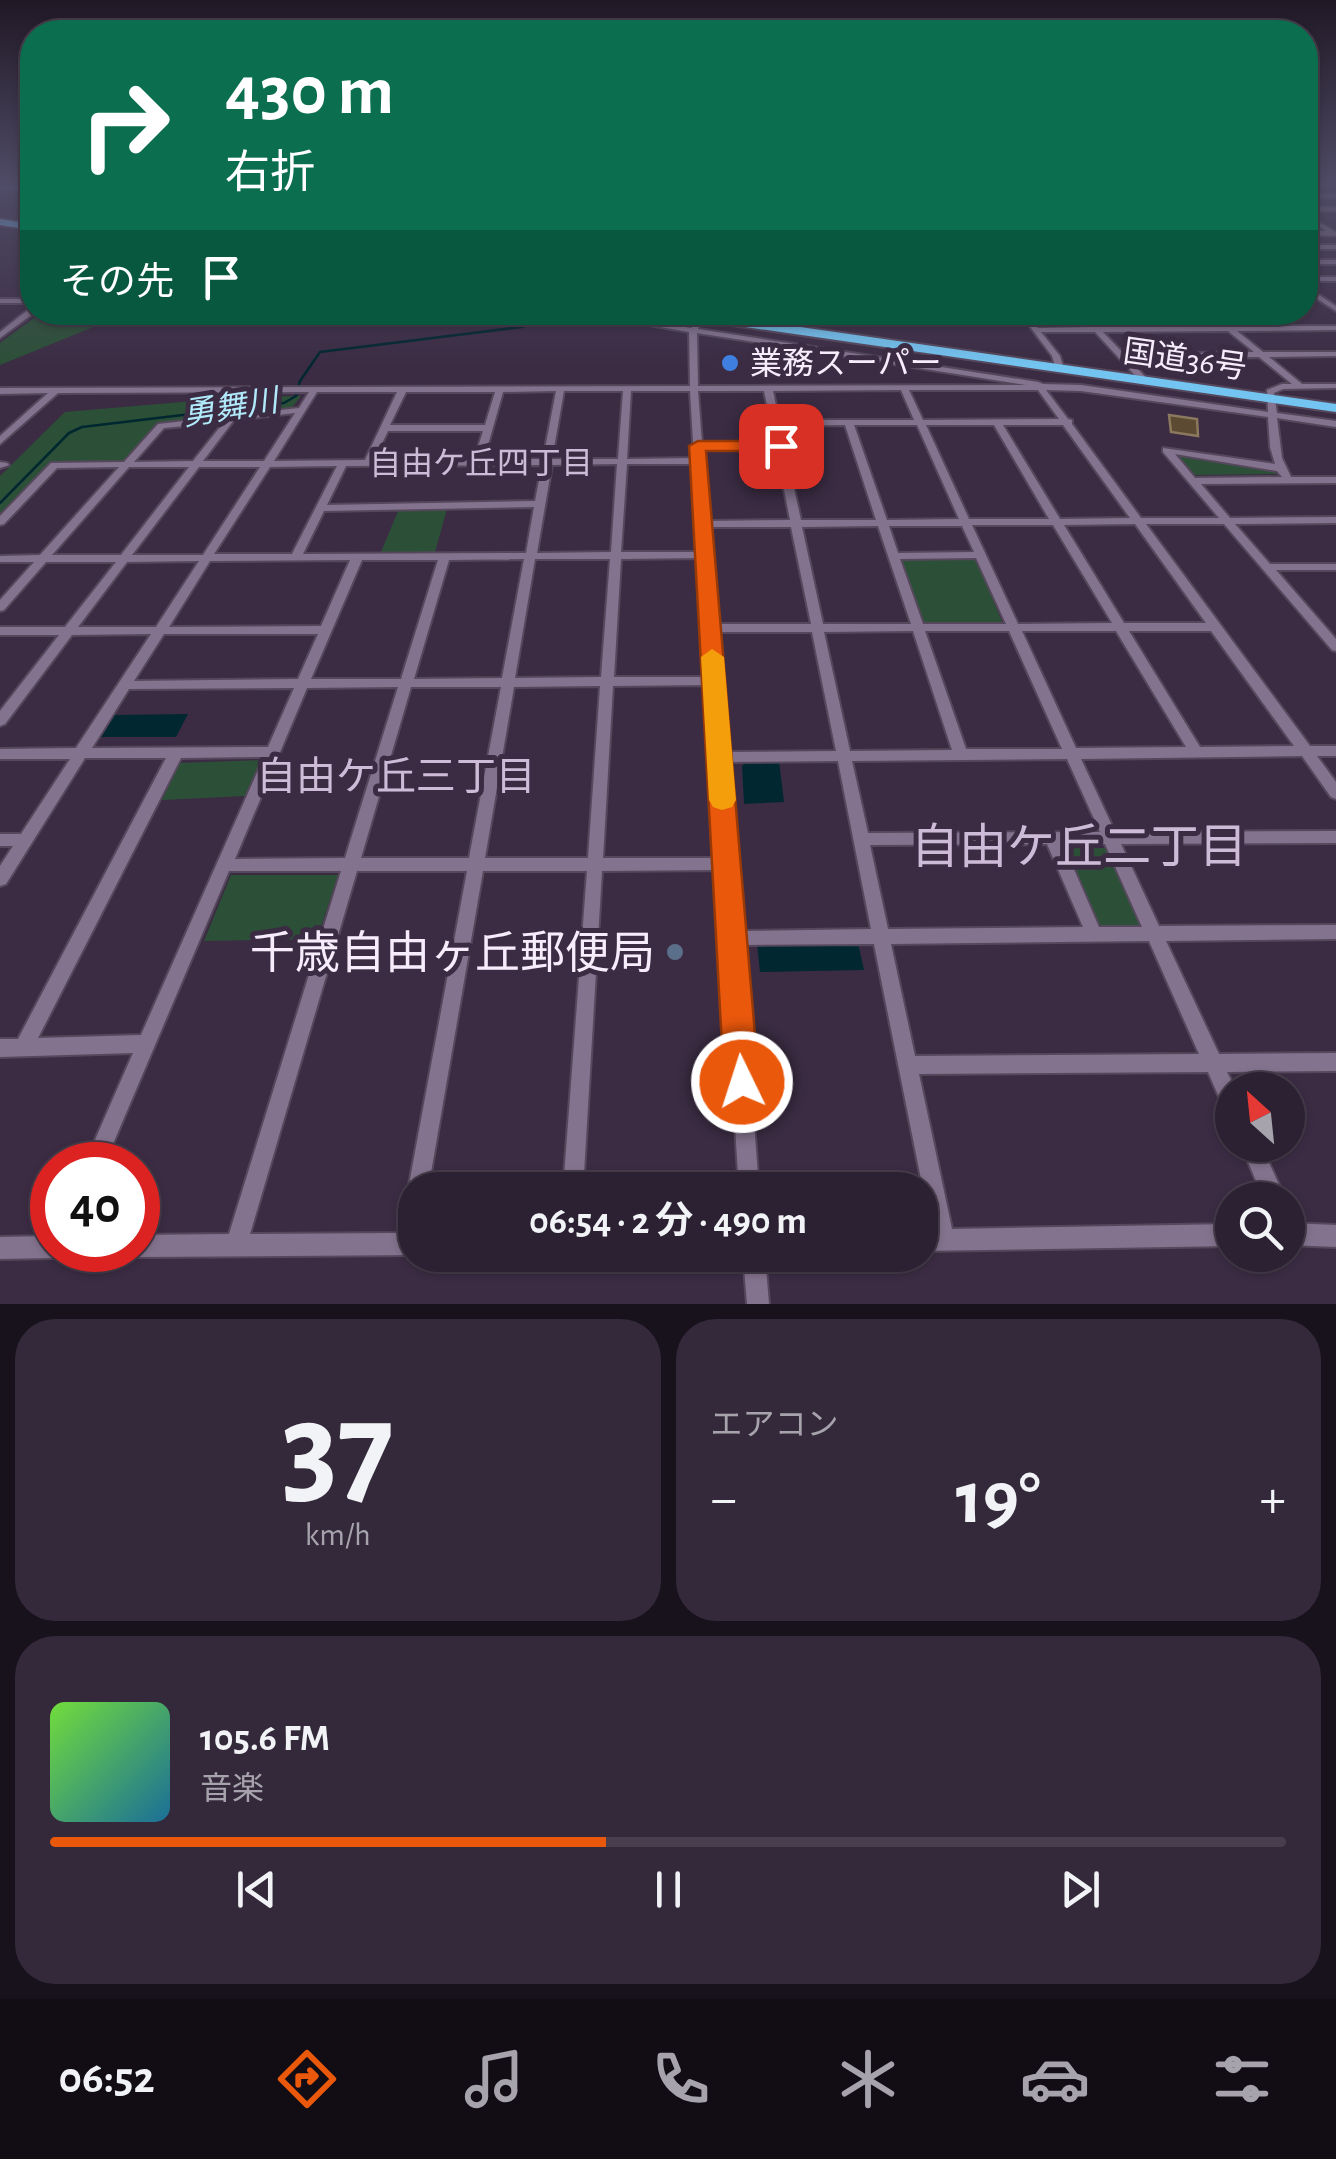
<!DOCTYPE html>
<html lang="ja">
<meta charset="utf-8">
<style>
body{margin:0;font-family:"Alegreya Sans","Noto Sans JP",sans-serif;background:#34293a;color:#f1f3f6;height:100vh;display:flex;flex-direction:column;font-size:38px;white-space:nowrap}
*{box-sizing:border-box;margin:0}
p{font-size:32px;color:#a6a3ac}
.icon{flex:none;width:55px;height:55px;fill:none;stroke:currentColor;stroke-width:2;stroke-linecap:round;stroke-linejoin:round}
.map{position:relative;height:1304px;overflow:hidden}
.panel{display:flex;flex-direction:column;gap:15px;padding:15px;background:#18121c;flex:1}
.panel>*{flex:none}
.top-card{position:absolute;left:20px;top:20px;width:1298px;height:305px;border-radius:40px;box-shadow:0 2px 8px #0004,0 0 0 2px #483e4d;background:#0b6e4f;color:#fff;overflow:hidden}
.needle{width:65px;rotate:333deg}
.controls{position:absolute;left:1215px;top:1072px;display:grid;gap:20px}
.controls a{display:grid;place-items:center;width:90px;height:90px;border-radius:50%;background:#2c2132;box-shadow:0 2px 8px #0004,0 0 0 2px #483e4d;font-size:50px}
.speed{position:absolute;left:30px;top:1142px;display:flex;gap:20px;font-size:50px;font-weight:700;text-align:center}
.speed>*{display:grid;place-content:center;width:130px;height:130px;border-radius:50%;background:#2c2132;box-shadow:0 2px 8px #0004,0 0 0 2px #483e4d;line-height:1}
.speed .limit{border:15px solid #d22;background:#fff;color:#111}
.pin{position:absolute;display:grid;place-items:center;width:85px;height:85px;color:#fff;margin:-42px;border-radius:20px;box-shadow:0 5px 15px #0006}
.me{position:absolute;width:110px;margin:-55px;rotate:356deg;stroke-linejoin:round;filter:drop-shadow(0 0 8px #0008)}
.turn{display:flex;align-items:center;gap:35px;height:210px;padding:0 40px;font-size:45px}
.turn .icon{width:130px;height:130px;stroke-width:2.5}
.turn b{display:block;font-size:70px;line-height:85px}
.then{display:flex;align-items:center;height:95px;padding:0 40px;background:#0003;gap:20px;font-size:38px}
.big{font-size:75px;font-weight:700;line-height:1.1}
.panel .card{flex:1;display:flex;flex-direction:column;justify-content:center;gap:15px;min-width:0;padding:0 35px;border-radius:40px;background:#34293a}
.panel .dial{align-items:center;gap:0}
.dial b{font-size:130px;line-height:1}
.song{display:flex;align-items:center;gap:30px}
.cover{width:120px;height:120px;border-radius:15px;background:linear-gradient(135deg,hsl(100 70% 55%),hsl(200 70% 35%))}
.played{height:10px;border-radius:5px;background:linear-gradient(90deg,#ea580c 45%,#483e4d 45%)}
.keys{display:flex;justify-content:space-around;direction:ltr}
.heat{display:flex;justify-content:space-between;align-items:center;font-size:55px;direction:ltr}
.panel .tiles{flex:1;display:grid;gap:15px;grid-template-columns:1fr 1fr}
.card:last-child{grid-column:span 2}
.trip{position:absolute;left:398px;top:1172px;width:540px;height:100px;border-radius:40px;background:#2c2132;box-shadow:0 2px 8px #0004,0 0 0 2px #483e4d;font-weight:700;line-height:100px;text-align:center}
.tabs{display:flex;height:160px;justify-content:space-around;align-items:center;background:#120d14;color:#a6a3ac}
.tabs .icon{width:70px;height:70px}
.tabs .selected{color:#ea580c}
.tabs b{font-size:45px;color:#f1f3f6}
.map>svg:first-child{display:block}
</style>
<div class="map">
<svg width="1336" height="1304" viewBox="0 0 1336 1304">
<rect width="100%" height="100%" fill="#3b2c43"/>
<path fill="#2c5037" d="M42,312h86v1l-128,52v-22z
M301,396l-10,13 -134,16 -34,37 -73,1 -50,52v-39l65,-64 176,-15z
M1181,455l91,14 5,5 -82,1 -17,-19z
M399,509h48l-12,43h-54z
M976,558l26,64h-80l-21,-63z
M261,760l-15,36 -84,4 18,-37z
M1063,848h47l39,79h-52z
M231,875h107l-21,64 -113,2z"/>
<path fill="#012730" d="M188,714l-12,23h-76l14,-22z
M747,761h32l5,41 -40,2 -2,-38z
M858,943l6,27 -104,2 -3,-28z"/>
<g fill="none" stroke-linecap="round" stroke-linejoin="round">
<path stroke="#012730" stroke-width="2.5" d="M0,503l69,-70 13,-6 202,-24 12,-7 4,-15 20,-29 201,-25 60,-14"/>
</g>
<path fill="#5c4b32" stroke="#8b795e" stroke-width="2.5" d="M1169,415l28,4 1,17 -27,-4z"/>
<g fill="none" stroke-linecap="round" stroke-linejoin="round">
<g stroke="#55485c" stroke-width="4">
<path id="minor" d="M1305,194h31v4h-31z
M1305,207h31v4h-31z
M1305,215l31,17v4l-31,-1v-4h22l-22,-12z
M1305,245h31v4h-31z
M1305,260h31v4h-31z
M1305,277h31v4h-31z
M1305,286l31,20v5l-31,-20z
M0,299h32v4h-32z
M29,309h3v3h3l-35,26v-6z
M574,312h20l97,16 6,-16h7l-6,17 340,53 5,2 38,1 187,27 -1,-22 15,-6h10l-33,-27 -131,1 21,23 -4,2h-3l-47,-51h-54l19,24 4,13 -4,2 -4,-2 -4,-13 -33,-44h7l12,16 53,-1 -13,-15h7l14,15h124l-16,-15h8l17,14h104v4l-99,1 26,21h73v4l-67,1 33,27h34v4l-53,1 -9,4 3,20 59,8v6l-59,-9 5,40 9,19h45v6l-135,1 29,34 106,-1v6l-101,1 35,40h66v6h-60l60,69v12l-4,-1 -108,-126h-78l164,222h26v10h-19l19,26v17l-5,-2 -29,-41 -221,3 34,73 221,-1v12l-215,1 38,82 177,-1v14l-170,2 53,113 117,-1v18l-109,1 9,18h-4v24l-7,-3 -17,-39 -289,2 33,155 280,-5v22l-312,5v-22h11l-57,-285 -133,1 18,245h-20l-20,-320 -117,1 -19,319h-20l24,-319h-104l-55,319h-13v65l-277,2 -8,-3 -1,-4h9v-15l91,-1 112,-363h-112l-125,294h-20l49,-112 -133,4v-18h18l148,-281h-81l-79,126 -6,2v-20l13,-20h-13v-12h21l49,-75h-70v-10l76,-1 75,-114 -79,1 -67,89 -5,2v-15l59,-76h-59v-8h65l51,-65h-70l-42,48 -4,1v-11l34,-38h-34v-6l40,-1 79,-88 -62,1 -53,56 -4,1v-9l51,-53 73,-1 34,-38 141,-16 10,-16 -251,1 -58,51v-8l48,-43 -48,1v-6l690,-2 -1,-54zM1228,331l26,21 -130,2 -21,-22zM697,333l329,52 -328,1zM901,390l13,30h-135l-6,-29zM909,390h129l21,29 -136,1zM1046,390l35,1 187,26 2,30 5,17 -112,-16v4l56,66h-78l-69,-94v-4l-4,-1zM556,391l-13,68h-59l19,-67zM564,391h59l-5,68h-66zM631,391h59l4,67 -67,1zM698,391h66l11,52h-73zM317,392h80l-32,68 -91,1zM406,392h89l-10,33h-95zM295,413l-31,48h-61l31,-41zM224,422l-31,39 -59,1 30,-34zM845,425l31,95h-75l-21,-94zM854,425h63l42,94 -72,1zM926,425h68l55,94h-80zM1003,425h60l67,93 -70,1zM388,431h95l-9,29h-100zM702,449h74l14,71 -82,1zM1175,454l102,17 5,6 -87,1zM617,464l-6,88 -74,1 15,-88zM627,464h67l5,88h-78zM542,465l-7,36 -208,4 19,-39zM337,466l-45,88h-78l56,-87zM129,467h60l-68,88h-69zM199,467h61l-57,88h-71zM534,507l-8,46 -223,1 21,-43zM1135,524l71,99h-82l-60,-98zM972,525h81l59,98 -94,1zM878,526l33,98h-88l-21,-97zM889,526h73l12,26 -76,1zM708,527h83l20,97h-95zM700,558l7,119h-93l7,-118zM976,558l30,66h-83l-23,-65zM524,559l-22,119 -88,1 35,-119zM535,559h75l-9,118 -86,1zM350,560l-29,66 -152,1 41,-66zM362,560h76l-37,119h-90zM199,561l-43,66h-78l49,-65zM913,631l39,119 -102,1 -26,-119zM925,631h84l53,118h-96zM1022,631h94l70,116 -110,1zM1129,631h82l83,115 -94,1zM717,632h95l24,119 -110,1zM164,634h154l-20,45 -164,2zM708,685l10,173h-115l10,-172zM600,686l-12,172h-103l29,-171zM398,687l-53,171 -110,1 72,-171zM411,687h90l-32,171h-108zM294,688l-26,59 -176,1 37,-59zM264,757l-123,278 -103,3 143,-280zM1067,759l33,73 -232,1 -16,-72zM838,761l33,168 -131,2 -13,-169zM1047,844l36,83 -195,2 -18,-84zM1063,844h42l37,83h-43zM357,871h110l-59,319 2,6 -2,2 -9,35 -149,1zM1149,941l50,113 -284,2 -24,-112z
M0,462l7,1 2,2 -9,3z
M1241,1145h20l25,55h-22z
M1288,1223l48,2v22l-48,-2z
M52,1236v14h10l-2,5 -8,3 -52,1v-22z
M743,1255h22l4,49h-22z"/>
</g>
<g stroke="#55485c" stroke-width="3">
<path id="major" d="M1305,184h31v2h-31z
M0,186h32v4h-32z"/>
</g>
<g stroke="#55485c" stroke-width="4">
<path id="highway" d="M0,219l32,5v6l-32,-5z
M633,312h62l641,92v8l-653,-94 -6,3z"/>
</g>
<use href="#minor" fill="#84738e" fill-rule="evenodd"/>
<use href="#major" fill="#7aa4c9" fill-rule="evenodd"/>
<use href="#highway" fill="#74c4f1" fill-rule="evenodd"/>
</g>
<linearGradient id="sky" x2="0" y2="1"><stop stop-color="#201825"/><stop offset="0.5" stop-color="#4f4b66"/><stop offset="1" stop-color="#4f4b66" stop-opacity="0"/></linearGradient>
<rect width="1336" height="366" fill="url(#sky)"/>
<path fill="#ea580c" stroke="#983908" stroke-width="2.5" d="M698,441h83l8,5 -8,5h-75l53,631 -5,12 -12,5 -13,-5 -5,-12 -35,-636z"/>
<path fill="#f59e0b" d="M712,649l12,8 12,143 -4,7 -10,3 -9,-3 -4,-7 -8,-143z"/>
<circle fill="#3f7fe0" stroke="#3b2c43" stroke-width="4" cx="730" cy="363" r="10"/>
<circle fill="#5c6f8a" stroke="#3b2c43" stroke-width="4" cx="675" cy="952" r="10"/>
<g text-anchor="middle" stroke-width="10" stroke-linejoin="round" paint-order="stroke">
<g font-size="32" fill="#f6ecfc" stroke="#3b2c43">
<text transform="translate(1185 359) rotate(8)" y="11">国道36号</text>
</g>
<g font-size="32" fill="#f6ecfc" stroke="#3b2c43" text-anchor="start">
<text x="750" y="374">業務スーパー</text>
</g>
<g font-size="32" font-style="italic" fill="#b1eafa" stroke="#3b2c43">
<text transform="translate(230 407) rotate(-9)" y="11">勇舞川</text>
</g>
<g font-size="32" fill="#cdbbd8" stroke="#3b2c43">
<text x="481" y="474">自由ケ丘四丁目</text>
</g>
<g font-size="40" fill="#cdbbd8" stroke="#3b2c43">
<text x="396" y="790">自由ケ丘三丁目</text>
</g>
<g font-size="45" fill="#f6ecfc" stroke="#3b2c43" text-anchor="end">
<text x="655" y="968">千歳自由ヶ丘郵便局</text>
</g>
<g font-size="48" fill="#cdbbd8" stroke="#3b2c43">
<text x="1079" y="863">自由ケ丘二丁目</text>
</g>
</g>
</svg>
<div class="controls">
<a><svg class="needle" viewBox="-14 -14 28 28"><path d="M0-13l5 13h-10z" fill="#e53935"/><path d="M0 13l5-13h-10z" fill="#a6a3ac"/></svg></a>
<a><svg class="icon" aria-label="search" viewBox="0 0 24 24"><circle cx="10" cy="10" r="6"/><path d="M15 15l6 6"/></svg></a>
</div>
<div class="speed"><div class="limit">40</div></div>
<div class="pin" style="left:781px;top:446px;background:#d93025"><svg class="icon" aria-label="arrive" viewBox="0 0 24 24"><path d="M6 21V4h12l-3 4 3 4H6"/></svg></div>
<svg class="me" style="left:742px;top:1082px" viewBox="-20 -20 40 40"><circle r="17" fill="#ea580c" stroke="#fff" stroke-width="3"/><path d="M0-11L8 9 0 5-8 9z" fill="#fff"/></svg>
<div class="trip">06:54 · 2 分 · 490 m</div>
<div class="top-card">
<div class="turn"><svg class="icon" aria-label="right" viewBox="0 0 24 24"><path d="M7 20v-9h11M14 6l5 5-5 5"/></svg><div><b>430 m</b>右折</div></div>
<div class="then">その先<svg class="icon" aria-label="arrive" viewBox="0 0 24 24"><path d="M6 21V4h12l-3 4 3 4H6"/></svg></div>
</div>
</div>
<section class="panel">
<div class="tiles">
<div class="card dial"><b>37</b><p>km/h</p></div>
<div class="card"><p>エアコン</p>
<div class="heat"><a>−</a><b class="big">19°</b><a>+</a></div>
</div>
<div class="card">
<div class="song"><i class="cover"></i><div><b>105.6 FM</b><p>音楽</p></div></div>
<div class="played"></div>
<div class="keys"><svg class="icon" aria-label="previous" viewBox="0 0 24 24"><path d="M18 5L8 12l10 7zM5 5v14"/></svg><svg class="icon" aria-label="pause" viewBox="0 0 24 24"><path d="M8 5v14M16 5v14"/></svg><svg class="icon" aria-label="next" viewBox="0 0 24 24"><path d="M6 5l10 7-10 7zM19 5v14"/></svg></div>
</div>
</div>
</section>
<nav class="tabs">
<b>06:52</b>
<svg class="icon selected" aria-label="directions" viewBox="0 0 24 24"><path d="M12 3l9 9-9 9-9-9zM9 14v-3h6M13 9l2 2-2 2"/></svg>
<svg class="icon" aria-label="music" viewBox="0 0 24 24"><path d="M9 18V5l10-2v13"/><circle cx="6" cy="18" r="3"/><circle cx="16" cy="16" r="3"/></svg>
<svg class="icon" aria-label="phone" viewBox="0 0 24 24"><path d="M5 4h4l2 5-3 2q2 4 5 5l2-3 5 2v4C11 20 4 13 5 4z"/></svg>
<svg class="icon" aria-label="climate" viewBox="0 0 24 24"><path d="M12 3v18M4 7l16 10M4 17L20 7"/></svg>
<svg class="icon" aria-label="car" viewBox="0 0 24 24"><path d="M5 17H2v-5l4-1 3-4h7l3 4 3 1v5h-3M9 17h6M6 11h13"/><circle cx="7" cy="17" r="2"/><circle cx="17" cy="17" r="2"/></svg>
<svg class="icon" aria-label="filters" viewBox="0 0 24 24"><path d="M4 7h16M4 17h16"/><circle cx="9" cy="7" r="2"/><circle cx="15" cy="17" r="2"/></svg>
</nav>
